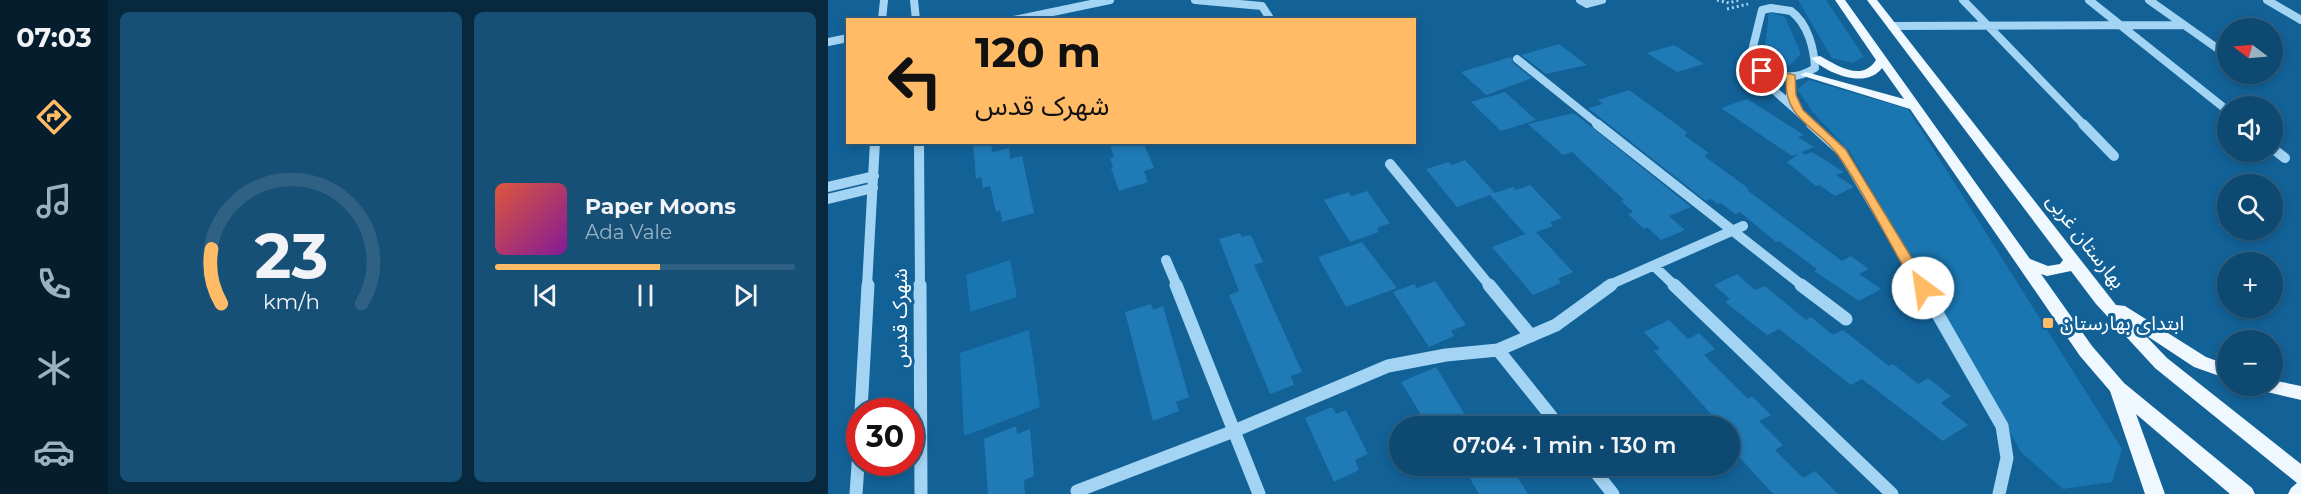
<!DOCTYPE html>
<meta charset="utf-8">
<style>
body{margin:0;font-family:Montserrat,"Noto Sans Arabic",sans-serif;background:#175076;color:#f1f3f6;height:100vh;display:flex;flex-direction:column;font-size:22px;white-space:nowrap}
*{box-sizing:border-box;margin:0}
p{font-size:20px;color:#9bb2c3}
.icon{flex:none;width:33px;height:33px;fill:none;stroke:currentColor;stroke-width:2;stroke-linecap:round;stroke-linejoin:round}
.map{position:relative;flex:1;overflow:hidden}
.drawer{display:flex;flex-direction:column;gap:12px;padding:12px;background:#08283e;width:720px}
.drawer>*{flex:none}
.hud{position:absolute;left:18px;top:18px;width:570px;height:126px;border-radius:0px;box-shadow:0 3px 9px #0003,0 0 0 2px #2e6184;background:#ffbb65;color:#111;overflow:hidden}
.needle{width:39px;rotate:286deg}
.buttons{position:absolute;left:1389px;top:18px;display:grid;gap:12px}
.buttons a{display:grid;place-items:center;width:66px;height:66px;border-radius:50%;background:#0e4971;box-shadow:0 3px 9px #0003,0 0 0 2px #2e6184;font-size:30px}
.speed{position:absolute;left:18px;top:398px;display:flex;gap:12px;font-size:30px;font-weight:700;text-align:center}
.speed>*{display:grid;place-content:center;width:78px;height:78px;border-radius:50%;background:#0e4971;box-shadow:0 3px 9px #0003,0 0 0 2px #2e6184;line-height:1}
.speed .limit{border:9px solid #d22;background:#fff;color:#111}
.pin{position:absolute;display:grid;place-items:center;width:51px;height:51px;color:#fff;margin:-26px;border:3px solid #fff;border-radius:50%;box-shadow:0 2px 6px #0007}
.me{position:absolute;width:66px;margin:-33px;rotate:329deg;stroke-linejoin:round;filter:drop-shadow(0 0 4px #0008)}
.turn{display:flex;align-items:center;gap:21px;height:126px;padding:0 30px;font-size:27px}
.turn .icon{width:78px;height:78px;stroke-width:2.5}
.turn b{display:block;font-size:42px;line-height:51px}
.drawer .card{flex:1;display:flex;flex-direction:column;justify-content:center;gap:9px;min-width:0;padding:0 21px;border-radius:9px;background:#175076}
.drawer .dial{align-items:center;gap:0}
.dial svg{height:156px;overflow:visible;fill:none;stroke:#2e6184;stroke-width:7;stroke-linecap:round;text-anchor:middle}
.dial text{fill:#f1f3f6;stroke:none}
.song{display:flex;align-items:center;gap:18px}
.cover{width:72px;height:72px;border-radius:9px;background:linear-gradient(135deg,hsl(10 70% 55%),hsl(290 70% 35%))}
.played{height:6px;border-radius:3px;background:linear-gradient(90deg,#ffbb65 55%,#2e6184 55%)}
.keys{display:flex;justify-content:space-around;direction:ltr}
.drawer .tiles{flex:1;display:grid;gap:12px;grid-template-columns:repeat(2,1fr)}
.trip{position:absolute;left:561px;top:416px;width:351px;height:60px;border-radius:30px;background:#0e4971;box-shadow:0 3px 9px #0003,0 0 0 2px #2e6184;font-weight:600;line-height:60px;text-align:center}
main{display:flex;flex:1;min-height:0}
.dock{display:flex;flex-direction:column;width:108px;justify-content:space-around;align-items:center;background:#061d2d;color:#9bb2c3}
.dock .icon{width:42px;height:42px}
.dock .current{color:#ffbb65}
.dock b{font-size:27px;color:#f1f3f6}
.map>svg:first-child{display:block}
</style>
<main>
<nav class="dock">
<b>07:03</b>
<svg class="icon current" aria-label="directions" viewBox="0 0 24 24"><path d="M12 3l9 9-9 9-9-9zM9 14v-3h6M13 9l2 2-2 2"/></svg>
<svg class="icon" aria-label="music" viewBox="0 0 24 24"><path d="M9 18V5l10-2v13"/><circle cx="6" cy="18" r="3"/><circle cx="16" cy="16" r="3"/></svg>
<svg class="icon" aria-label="phone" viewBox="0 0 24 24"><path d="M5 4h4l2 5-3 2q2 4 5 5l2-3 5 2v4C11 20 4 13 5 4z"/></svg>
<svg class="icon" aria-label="climate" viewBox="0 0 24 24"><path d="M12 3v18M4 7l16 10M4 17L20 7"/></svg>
<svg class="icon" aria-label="car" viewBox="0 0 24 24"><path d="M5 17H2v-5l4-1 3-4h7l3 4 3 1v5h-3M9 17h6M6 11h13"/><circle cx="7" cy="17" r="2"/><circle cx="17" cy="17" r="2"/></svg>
</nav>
<section class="drawer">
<div class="tiles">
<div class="card dial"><svg viewBox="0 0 100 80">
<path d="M14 69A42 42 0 1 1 86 69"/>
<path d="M14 69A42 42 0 0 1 9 41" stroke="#ffbb65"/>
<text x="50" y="56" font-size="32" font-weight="700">23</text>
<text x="50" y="72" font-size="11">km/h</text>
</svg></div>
<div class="card">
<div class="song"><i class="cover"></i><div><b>Paper Moons</b><p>Ada Vale</p></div></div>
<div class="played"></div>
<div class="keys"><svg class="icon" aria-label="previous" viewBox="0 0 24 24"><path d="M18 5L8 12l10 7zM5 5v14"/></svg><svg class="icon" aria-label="pause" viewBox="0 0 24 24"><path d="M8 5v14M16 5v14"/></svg><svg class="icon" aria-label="next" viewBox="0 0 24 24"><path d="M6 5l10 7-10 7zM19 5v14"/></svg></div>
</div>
</div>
</section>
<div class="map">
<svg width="1473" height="494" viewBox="0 0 1473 494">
<rect width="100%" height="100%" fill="#126197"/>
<path fill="#1a76b1" d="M970,0h28l38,57 -12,6 -20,-5z
M941,12l16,5 16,37 -11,11h-20l-6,-9z
M981,80l99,29 214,340 -10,33 -49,7 -42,-37 -171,-300 -38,-41 -15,-22z
M182,260l7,37 -47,15 -4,-37z
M201,330l11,77 -76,29 -4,-83z"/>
<path fill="#207ab6" d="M731,44l28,21 -41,9 -25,-19z
M846,45l30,19 -27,8 -30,-19z
M683,57l2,6 19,15 -46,17 -25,-23z
M801,90l58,42 -2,4 24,17 -4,2 2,3 42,31 -2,1 95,71 9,-5 18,13 -10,5 22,15 -22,12 -45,-30 3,-2 -38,-28 -3,1 -36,-30 -5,2 -14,-11 -4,1 -6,-5 -5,2 -118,-93 15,-4 -5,-4z
M677,92l31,28 -35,11 -30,-29z
M919,99l57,36 -6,2 16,10 -12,5 3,3 7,-3 32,20 -8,3 18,12 -19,9 -16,-11 -3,1 -29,-24 12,-8 -7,2 -71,-48z
M746,113l117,94 -22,9 16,14 -24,10 -14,-13 -3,2 -16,-15 5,-2 -12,-11 3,-1 -52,-48 -9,3 -35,-31z
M145,142h18l1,10 17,-4 1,11 12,-3 12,57 -32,9 -2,-12 -4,2 -6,-26 -7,2 -2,-11 -5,2z
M281,142h34l11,26 -10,3 4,11 -29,9 -8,-23 2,-1 -3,-9 4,-1z
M637,160l30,33 18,-6 3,3 14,-5 32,33 -12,4 3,4 -17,6 37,40 -15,7 3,4 -28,12 -41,-48 33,-13 -35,-39 -33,12 -31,-38 23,-7 2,3z
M539,191l23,32 -13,5 2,4 -29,10 -26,-42 25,-8 2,4z
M412,233l2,4 9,-2 12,27 -9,3 48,107 -11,4 3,9 -24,9 -41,-99 10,-4 -20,-52z
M534,242l35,46 -51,19 -28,-50z
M909,274l18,16 10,-4 41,34 5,-3 22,18 10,-5 46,36 4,-2 25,20 10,-6 23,18 -10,7 27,22 -25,16 -81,-62 -11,6 -72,-56 -12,6 -42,-33 5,-3 -16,-14z
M607,281l31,44 -15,6 3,5 -25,11 -36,-55 21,-8 3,4z
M323,304l2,6 10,-4 26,91 -13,5 3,9 -26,10 -28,-109z
M841,320l19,19 11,-6 16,16 -11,6 44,44 4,-3 19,19 -12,6 24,24 -8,5 28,28 12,-7 23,23h-65l-43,-47v-21h-41l22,-12 -57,-63 6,-2 -16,-17z
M608,367l29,48 -11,5 3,6h-29l-27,-44z
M504,407l4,7 10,-4 22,44 -13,6 4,10 -25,12 -29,-64z
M188,426l1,8 13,-5 4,47 -10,4 1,14h-37l-4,-55z
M634,465h48l18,29h-49z"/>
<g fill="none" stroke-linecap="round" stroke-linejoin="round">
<path stroke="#a3d4f3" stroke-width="3" stroke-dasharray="2 3" stroke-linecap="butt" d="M889,0l12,3 10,-3
M899,9l21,-5"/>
<path stroke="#a3d4f3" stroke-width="8" d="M86,0l2,20
M367,0l67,6 9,14
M752,0l7,4 15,-4
M1135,0l121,125
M1261,0l139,111
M1321,0l79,56
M1439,0l34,20
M943,8l20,3c17,13 23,37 24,57 -23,15 -45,9 -65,-9l12,-49z
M54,20l2,-20
M186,20l96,-20
M1064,26l291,-1
M0,42l20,-4
M689,59l82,66
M934,71l5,13 46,41
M963,77l-1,18 6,11"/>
<path stroke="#a3d4f3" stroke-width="10" d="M769,124l206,162
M983,124l31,28 80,134
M1255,124l31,32
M91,142l1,144
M1444,148l13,10
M562,164l100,122
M0,187l46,-11
M0,199l45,-11
M338,260l11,26
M826,266l21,20
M39,286l8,-144
M779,286l136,-60"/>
<path stroke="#a3d4f3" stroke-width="13" d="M92,285l1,209
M348,285l83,209
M661,285l42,51
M846,285l218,209
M973,285l45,34
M1093,285l81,141 5,32 -8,36
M33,411l7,-126
M731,426l-61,-76 58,-25 55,-40
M762,465l23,29
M249,491l157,-60 154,-65 58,-11 52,-5
M28,494l4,-58"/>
<path fill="#eff8ff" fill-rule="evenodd" d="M1007,0h10l185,259 18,7 12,-2 3,-4 -196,-260h10l239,305 9,1 81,51 22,8v14l-34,-12 -50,-33 23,24 134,106v30h-13l3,-6 6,-5 -142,-115 -59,-64 -25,-33 -24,5 -6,-2 51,72 32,37 128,105 3,6h-25l-94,-80 29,80h-20l-35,-103 -30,-35 -170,-247 -110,-34 6,-3 98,27 -22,-31c-16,22 -56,5 -71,-10l9,-2c18,10 42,26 56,4z
M1444,380l29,6v14l-38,-9 -3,-5h12z"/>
</g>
<path fill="#ffbb65" stroke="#a67a42" stroke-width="1.5" d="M934,68l33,7 1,20 7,15 43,40 84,138 -2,3h-10c-27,-43 -51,-95 -80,-136 -20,-28 -54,-35 -52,-76l-28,-6 -1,-2z"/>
<rect fill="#ffbb65" stroke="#126197" stroke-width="2" x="1214" y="317" width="12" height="12" rx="3"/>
<g text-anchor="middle" stroke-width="6" stroke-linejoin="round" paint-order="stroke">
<g font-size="20" fill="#fff" stroke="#126197">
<text transform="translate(1258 241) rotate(52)" y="7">بهارستان غربی</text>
<text transform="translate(72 318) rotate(-90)" y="7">شهرک قدس</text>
</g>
<g font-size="20" fill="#fff" stroke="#126197" text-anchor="start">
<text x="1232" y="330">ابتدای بهارستان</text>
</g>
</g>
</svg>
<div class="buttons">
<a><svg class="needle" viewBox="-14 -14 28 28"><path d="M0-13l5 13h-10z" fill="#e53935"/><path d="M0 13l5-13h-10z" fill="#9bb2c3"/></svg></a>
<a><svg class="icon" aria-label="sound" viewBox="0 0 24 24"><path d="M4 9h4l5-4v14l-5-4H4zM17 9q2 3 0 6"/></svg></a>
<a><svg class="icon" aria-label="search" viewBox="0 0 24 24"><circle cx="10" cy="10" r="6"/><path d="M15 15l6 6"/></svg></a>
<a>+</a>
<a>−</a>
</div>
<div class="speed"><div class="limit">30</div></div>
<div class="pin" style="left:934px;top:71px;background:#d93025"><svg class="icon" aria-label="arrive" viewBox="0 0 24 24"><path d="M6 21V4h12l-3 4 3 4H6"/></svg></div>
<svg class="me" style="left:1095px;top:288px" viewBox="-20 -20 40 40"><circle r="19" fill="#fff"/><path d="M0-13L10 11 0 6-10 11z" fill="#ffbb65"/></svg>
<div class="trip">07:04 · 1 min · 130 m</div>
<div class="hud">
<div class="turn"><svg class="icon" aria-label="left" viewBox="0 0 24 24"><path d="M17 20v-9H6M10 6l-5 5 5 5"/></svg><div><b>120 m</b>شهرک قدس</div></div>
</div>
</div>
</main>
